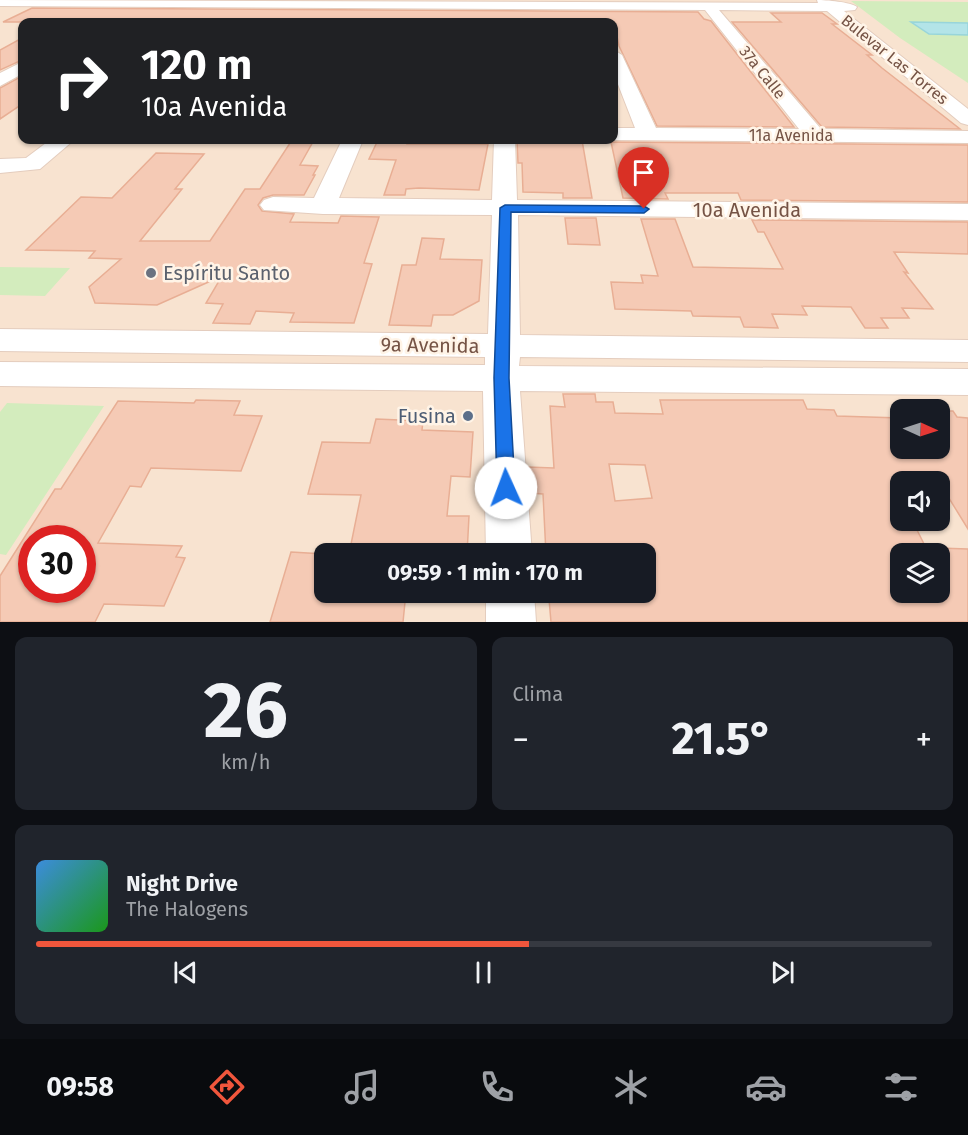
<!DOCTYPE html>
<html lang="es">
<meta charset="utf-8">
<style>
body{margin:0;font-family:"Fira Sans",sans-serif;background:#20242c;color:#f1f3f6;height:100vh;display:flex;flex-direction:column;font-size:22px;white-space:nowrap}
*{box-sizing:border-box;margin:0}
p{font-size:20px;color:#9ea1a6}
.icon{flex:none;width:33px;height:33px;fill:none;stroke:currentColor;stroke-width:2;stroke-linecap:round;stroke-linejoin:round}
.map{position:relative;height:622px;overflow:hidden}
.panel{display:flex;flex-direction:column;gap:15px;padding:15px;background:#0d0f14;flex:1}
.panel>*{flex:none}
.banner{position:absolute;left:18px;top:18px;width:600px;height:126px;border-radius:12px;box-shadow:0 2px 4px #0004;background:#202124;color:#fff;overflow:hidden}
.needle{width:39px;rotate:93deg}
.fabs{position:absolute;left:890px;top:399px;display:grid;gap:12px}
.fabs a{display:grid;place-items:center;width:60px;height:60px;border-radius:12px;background:#171b24;box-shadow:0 2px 4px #0004;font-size:30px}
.speed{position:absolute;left:18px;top:525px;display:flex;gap:12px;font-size:30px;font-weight:700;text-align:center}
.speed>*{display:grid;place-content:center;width:78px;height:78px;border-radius:50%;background:#171b24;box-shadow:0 2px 4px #0004;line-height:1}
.speed .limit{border:9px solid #d22;background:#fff;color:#111}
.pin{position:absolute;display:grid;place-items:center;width:51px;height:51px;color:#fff;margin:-62px -26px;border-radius:50% 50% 50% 0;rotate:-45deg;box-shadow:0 0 6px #0007}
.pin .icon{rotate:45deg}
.me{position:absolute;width:66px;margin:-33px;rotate:358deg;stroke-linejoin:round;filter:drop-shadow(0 0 4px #0008)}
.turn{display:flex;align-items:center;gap:21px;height:126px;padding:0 24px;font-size:27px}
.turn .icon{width:78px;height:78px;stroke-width:2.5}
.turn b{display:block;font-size:42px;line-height:51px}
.big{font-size:45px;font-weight:700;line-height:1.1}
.panel .card{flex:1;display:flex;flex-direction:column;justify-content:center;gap:9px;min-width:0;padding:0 21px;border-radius:12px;background:#20242c}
.panel .dial{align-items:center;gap:0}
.dial b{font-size:78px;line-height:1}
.song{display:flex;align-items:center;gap:18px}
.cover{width:72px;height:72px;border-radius:9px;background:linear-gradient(135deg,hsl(210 70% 55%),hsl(120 70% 35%))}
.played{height:6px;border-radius:3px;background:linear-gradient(90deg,#f0563c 55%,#363941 55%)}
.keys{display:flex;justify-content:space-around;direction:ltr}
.heat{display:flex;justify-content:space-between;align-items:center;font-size:33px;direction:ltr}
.panel .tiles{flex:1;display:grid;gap:15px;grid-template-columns:1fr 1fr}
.card:last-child{grid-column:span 2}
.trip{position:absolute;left:314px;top:543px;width:342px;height:60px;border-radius:12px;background:#171b24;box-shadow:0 2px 4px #0004;font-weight:700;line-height:60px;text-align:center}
.menu{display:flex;height:96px;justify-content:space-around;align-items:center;background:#090b0e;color:#9ea1a6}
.menu .icon{width:42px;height:42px}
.menu .active{color:#f0563c}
.menu b{font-size:27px;color:#f1f3f6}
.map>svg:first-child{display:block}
</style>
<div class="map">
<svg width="968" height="622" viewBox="0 0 968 622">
<rect width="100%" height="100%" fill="#fef0df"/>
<path fill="#f8e3d0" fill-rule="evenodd" d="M0,0h968v622h-968zM22,22h592v118h-592zM900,410h39v38h-39zM900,482h39v38h-39zM32,538h50v52h-50zM324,554h321v38h-321zM900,554h39v38h-39z"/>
<path fill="#d3ecbd" d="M851,1l117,1v81l-68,-45z
M0,267l70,1 -25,28 -45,-1z
M7,403l97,3 -98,149 -6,-1v-142z"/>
<path fill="#b3e4e8" stroke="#98d5da" stroke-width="1.5" d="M911,22l57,1v12l-39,-1z"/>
<path fill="#f5cab5" stroke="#e8ae94" stroke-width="1.5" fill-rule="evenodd" d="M32,8l666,4 6,7 7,2 83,106 -137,-1 -38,-80 -5,-24h-104v-2l-46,-1 -1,3h-460z
M771,13h51l15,11h-5l40,31h-5l15,13 78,61 -138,-2 -90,-105h49z
M22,38v22l-22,10v-20z
M22,76v28l-22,15v-31z
M292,140h22l-14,25 18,1 -5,9h2l-11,20h-31l-10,3 -5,7 4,6 32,3 -4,8 48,1 3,-7 38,1 -15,46 8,1 -18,59 -64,-1 4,-9 -38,-2 -6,13 -37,-1 10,-19 -17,-1 16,-27 -65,29 -62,-2 -6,-16 32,-28 -32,-1 6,-7 -69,-1 55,-53 31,1 44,-45 48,1 -29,35h7l-42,52h70l35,-52h15z
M378,140h30l-1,4h81l-9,46 -60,-2 -13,1 -1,6h-21l12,-35 -27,-1z
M517,140h65l10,58h-29v-5l-40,-1 -1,-29h-4z
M611,142l357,3v57l-227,-2 -3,-7h-73l3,6 -45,-1z
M565,218h31l4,27 -32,-1z
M641,219h34l18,48 90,2 -19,-37h-6l-6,-12 216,2v32l-74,-2 14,21 -4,-1 29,37 -31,-1 7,10h-28l7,10h-23l-14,-21 -49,-1 5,9 -35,-1 6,14 -34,-1 -4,-10 -47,-1 -2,-5 -76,-2 -4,-27 32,1 -2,-8 17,1z
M422,238l22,1 -4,20 42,1 -3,41 -26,14h-20l-2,11 -42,-1 13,-60h14z
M563,394h32l1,8h17l2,11 48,1 -3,-14h143l4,9 27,1 3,6 63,2v30h39v-37h14l4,6 11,1v111l-29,-47h-39v38h12l17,34h-29v38h39v-44l29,1v73h-417l-2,-23 96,2v-47h-99l-3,-60 -13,-1 -2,-26 26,1 -4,-62 15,1zM609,464l36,1 7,33 -37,3z
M196,400l44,1 -6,14 28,1 -21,55 -90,-3 -10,19 -11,-1 -32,57 84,3 -6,11 9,1 -21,48 -60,-2 -9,18h-95v-46l55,-87h6l57,-88 76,2zM32,538h50v52h-50z
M376,419l47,2 -1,9 51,2 -3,45 -19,-1 -4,40h22l-2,38h-118l12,-59 -53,-1 14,-52 48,1z
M291,552l33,2v38h82l-3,30h-133z"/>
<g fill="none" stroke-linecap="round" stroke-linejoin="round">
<g stroke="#e4cdbe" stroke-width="2">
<path id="minor" d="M0,0l818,3 -1,-3c9,0 34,2 40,7l-2,3 -11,1 124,98v16l-7,-2 -134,-112 -108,-1 102,119 147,2v12l-357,-3h3v-12h21l-21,-54v-24l8,5 34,73 143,1 -94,-119 -705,-4z
M22,62v12l-22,12v-13z
M50,140h24l-34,29 -40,4v-14l26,-1z
M342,140h21l-24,58 153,2 2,-60h21l2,60 451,4v16l-450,-5 2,120 448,5v22l-448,-5 -1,9 449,3v26l-448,-4 12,163h-46l-3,-163 -483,-5v-24l485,3v-8l-485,-6v-22l488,5 4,-119 -169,-1 -59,-4 -4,-5 4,-5 9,-3 41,1z
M486,592h48l2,30h-50z"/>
</g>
<use href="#minor" fill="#fff" fill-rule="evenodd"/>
</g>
<path fill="#1a73e8" stroke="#114b97" stroke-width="1.5" d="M505,205l139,1 5,3 -5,4 -133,-1 -2,166 6,110 -3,5 -6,2 -6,-2 -3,-5 -3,-110 6,-170z"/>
<circle fill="#6b7280" stroke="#fff4e7" stroke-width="2" cx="151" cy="273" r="6"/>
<circle fill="#5c6f8a" stroke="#fff4e7" stroke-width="2" cx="468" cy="416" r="6"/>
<g text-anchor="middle" stroke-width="5" stroke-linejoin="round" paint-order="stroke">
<g font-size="16" fill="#755345" stroke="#fff4e7">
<text transform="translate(895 59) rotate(39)" y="6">Bulevar Las Torres</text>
<text transform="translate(763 72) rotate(51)" y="6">37a Calle</text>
<text x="791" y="141">11a Avenida</text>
</g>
<g font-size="20" fill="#755345" stroke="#fff4e7">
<text x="747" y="217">10a Avenida</text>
<text transform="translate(430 345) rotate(1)" y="7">9a Avenida</text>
</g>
<g font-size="20" fill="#5b616d" stroke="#fff4e7" text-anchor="start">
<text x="163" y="280">Espíritu Santo</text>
</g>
<g font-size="20" fill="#4e5e75" stroke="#fff4e7" text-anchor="end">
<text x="456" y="423">Fusina</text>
</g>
</g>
</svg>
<div class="fabs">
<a><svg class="needle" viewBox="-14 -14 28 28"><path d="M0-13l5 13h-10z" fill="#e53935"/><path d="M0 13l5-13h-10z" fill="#9ea1a6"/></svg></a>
<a><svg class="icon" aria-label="sound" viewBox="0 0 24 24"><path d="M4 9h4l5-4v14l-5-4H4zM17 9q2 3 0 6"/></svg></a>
<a><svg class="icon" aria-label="layers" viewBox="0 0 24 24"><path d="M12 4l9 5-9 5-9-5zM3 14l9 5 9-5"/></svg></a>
</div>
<div class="speed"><div class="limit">30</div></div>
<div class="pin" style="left:644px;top:209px;background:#d93025"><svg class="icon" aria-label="arrive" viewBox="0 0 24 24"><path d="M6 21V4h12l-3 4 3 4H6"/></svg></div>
<svg class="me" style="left:506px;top:488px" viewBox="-20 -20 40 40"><circle r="19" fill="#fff"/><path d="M0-13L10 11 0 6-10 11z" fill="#1a73e8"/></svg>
<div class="trip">09:59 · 1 min · 170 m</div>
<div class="banner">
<div class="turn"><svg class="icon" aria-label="right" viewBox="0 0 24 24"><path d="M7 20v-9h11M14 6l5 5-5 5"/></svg><div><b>120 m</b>10a Avenida</div></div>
</div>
</div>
<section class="panel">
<div class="tiles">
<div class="card dial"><b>26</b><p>km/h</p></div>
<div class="card"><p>Clima</p>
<div class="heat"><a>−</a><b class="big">21.5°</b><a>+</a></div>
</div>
<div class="card">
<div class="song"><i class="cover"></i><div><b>Night Drive</b><p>The Halogens</p></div></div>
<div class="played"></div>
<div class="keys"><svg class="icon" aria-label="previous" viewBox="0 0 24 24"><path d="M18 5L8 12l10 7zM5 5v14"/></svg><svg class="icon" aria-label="pause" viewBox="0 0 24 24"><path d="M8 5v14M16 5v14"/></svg><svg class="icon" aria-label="next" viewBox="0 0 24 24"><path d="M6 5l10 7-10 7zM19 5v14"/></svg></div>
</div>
</div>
</section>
<nav class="menu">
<b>09:58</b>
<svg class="icon active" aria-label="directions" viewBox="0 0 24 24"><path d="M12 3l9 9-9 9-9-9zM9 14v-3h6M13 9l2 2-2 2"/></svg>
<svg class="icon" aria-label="music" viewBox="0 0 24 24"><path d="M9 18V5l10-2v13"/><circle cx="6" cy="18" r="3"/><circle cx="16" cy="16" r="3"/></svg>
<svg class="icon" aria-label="phone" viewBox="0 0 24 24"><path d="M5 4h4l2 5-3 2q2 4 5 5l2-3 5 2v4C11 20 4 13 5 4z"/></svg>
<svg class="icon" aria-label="climate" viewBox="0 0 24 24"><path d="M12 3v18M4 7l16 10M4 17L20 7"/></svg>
<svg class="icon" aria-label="car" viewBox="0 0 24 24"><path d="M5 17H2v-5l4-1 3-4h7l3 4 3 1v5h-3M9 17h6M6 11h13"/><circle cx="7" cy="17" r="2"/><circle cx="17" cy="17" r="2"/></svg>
<svg class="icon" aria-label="filters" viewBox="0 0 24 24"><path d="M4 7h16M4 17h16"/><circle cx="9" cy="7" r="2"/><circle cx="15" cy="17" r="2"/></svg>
</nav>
